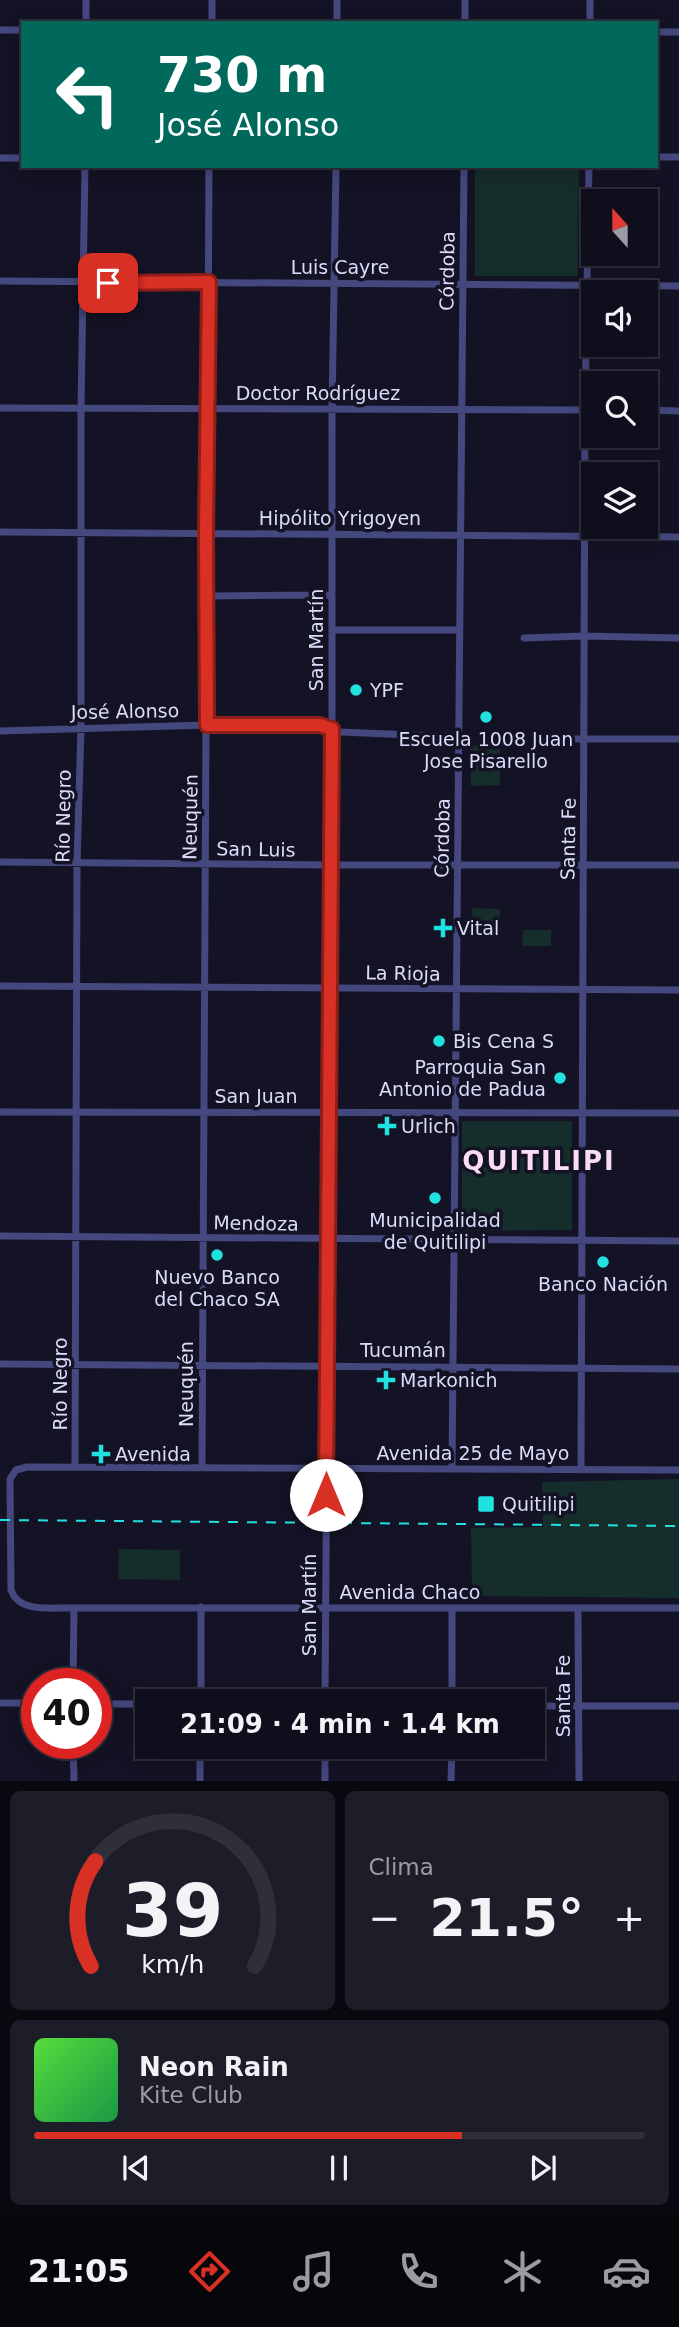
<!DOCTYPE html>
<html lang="es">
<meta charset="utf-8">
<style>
body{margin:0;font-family:"DejaVu Sans",sans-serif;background:#1d1c29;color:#f1f3f6;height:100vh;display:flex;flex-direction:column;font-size:26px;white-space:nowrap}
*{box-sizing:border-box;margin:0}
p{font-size:23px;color:#9b9ca3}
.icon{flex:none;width:38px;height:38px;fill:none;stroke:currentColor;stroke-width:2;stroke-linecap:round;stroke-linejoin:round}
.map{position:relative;height:1781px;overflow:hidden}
.drawer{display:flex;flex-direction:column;gap:10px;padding:10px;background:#08080f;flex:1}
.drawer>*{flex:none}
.guide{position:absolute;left:21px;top:21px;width:637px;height:147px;border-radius:0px;box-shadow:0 4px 18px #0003,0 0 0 2px #2f2e3b;background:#00695c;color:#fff;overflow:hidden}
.needle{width:46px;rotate:339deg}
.controls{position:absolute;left:581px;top:189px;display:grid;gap:14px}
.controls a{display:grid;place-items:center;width:77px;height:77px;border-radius:0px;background:#0f0e1c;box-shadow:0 4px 18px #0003,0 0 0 2px #2f2e3b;font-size:35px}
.speed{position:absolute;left:21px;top:1668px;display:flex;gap:14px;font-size:35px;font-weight:700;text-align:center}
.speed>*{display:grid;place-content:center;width:91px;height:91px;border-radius:50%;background:#0f0e1c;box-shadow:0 4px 18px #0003,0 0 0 2px #2f2e3b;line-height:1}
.speed .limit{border:10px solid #d22;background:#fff;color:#111}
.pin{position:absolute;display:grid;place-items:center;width:60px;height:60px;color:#fff;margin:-30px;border-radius:14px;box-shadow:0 4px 10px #0006}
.me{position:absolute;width:77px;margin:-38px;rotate:0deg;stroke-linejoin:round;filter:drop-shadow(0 0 5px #0008)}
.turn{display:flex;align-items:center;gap:24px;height:147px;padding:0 21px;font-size:32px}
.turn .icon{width:91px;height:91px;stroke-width:2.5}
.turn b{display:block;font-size:49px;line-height:60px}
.big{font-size:52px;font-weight:700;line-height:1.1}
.drawer .tile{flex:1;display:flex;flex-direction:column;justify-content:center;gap:10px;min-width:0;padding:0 24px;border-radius:10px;background:#1d1c29}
.drawer .dial{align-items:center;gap:0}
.dial svg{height:182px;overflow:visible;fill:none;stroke:#2f2e3b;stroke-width:7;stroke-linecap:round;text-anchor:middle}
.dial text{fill:#f1f3f6;stroke:none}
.song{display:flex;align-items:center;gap:21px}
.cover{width:84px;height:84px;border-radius:10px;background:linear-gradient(135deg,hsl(110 70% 55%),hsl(140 70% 35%))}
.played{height:7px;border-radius:4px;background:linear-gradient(90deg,#d93025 70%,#2f2e3b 70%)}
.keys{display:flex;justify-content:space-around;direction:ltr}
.heat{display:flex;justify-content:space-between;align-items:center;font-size:38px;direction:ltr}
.drawer .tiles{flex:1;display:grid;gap:10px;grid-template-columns:1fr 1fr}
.tile:last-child{grid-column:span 2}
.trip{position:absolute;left:135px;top:1689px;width:410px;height:70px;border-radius:0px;background:#0f0e1c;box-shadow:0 4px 18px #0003,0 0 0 2px #2f2e3b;font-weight:700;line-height:70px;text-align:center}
.tab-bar{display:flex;height:112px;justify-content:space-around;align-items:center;background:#06060b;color:#9b9ca3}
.tab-bar .icon{width:49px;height:49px}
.tab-bar .selected{color:#d93025}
.tab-bar b{font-size:32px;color:#f1f3f6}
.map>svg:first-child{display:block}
</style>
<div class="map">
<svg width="679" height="1781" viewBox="0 0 679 1781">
<rect width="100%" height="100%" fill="#141325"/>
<path fill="#162e2b" d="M475,167h104l-1,109h-103z
M471,746h29v39l-29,1z
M472,908l28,1 -1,15h-27z
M523,930h28v16h-29z
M462,1121h110v109l-110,1z
M679,1479v119l-207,-2 -1,-68 72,-1 -1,-45z
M119,1549l61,1v30l-62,-1z"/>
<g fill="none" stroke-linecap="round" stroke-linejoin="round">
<path stroke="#44487e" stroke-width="7" d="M86,0v23
M212,0v23
M337,23v-23
M465,23v-23
M590,23v-23
M0,30h23
M656,32h23
M656,157h23
M0,158h23
M0,281l679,5
M0,408l593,2
M646,410l33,1
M0,532l679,5
M207,596l125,-1
M332,630h127
M524,638l60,-2 95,2
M0,731l207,-6h113l21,7 118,5
M549,739h130
M0,862l331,3h348
M0,986l679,4
M0,1112l679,1
M0,1236l679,5
M0,1364l679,5
M75,1467l2,-604 4,-135v-319l4,-243
M202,1468l7,-1302
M452,1469l12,-1303
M581,1470l4,-1060 4,-244
M679,1470l-652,-3 -11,3 -6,9 1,111c8,24 43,17 63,18h605
M452,1608v93
M578,1610l1,171
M73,1684l1,-76
M201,1701v-94
M325,1701l7,-972v-320l4,-243
M0,1703h37
M96,1704h51
M532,1706h147
M73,1743l1,38
M200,1781v-35
M325,1781v-35
M451,1781l1,-35"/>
<path stroke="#21e1e0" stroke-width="2" stroke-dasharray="10 9" stroke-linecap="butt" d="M0,1520l679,6"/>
</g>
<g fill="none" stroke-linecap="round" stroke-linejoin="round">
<g stroke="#8d1f18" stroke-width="18">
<path id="route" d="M108,283l101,-1 -3,252 1,191h113l12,4 -6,766"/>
</g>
<use href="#route" stroke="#d93025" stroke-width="12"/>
</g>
<g fill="#21e1e0" stroke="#141325" stroke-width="2.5">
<circle cx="356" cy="690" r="7"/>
<circle cx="486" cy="717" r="7"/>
<path d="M439.5 917.5h7v7h7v7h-7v7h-7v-7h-7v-7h7z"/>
<circle cx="439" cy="1041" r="7"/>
<circle cx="560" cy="1078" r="7"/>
<path d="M383.5 1115.5h7v7h7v7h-7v7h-7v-7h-7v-7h7z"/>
<circle cx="435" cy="1198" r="7"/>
<circle cx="217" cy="1255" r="7"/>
<circle cx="603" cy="1262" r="7"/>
<path d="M382.5 1369.5h7v7h7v7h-7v7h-7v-7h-7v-7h7z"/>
<path d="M97.5 1443.5h7v7h7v7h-7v7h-7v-7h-7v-7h7z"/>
<rect x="477" y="1495" width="18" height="18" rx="3.5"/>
</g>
<g text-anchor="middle" stroke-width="7" stroke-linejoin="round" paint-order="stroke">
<g font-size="19" fill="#dcdbfa" stroke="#141325">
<text x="340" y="274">Luis Cayre</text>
<text transform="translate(447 271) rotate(-89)" y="7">Córdoba</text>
<text x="318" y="400">Doctor Rodríguez</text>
<text x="340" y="525">Hipólito Yrigoyen</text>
<text transform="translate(316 640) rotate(-90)" y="7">San Martín</text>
<text transform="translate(125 711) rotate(-1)" y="7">José Alonso</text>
<text transform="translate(63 816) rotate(-89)" y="7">Río Negro</text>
<text transform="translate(190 817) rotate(-89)" y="7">Neuquén</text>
<text transform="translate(442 838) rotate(-89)" y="7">Córdoba</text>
<text transform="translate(568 839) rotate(-89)" y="7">Santa Fe</text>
<text transform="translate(256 849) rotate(1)" y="7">San Luis</text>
<text transform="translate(403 973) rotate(1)" y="7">La Rioja</text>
<text x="256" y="1103">San Juan</text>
<text transform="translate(256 1223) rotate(1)" y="7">Mendoza</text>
<text x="403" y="1357">Tucumán</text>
<text transform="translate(60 1384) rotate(-90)" y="7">Río Negro</text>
<text transform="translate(186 1384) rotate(-90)" y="7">Neuquén</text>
<text x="473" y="1460">Avenida 25 de Mayo</text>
<text x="410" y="1599">Avenida Chaco</text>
<text transform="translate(309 1605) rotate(-90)" y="7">San Martín</text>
<text transform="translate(563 1696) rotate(-90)" y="7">Santa Fe</text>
</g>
<g font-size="19" fill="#dcdbfa" stroke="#141325" text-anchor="start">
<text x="370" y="697">YPF</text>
<text x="486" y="746" text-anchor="middle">Escuela 1008 Juan<tspan x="486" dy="22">Jose Pisarello</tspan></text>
<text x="457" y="935">Vital</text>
<text x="453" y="1048">Bis Cena S</text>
<text x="546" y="1074" text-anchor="end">Parroquia San<tspan x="546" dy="22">Antonio de Padua</tspan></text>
<text x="401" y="1133">Urlich</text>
<text x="435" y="1227" text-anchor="middle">Municipalidad<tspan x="435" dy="22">de Quitilipi</tspan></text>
<text x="217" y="1284" text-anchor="middle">Nuevo Banco<tspan x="217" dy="22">del Chaco SA</tspan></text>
<text x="603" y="1291" text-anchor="middle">Banco Nación</text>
<text x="400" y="1387">Markonich</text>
<text x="115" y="1461">Avenida</text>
<text x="502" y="1511">Quitilipi</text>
</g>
<g font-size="26" font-weight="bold" letter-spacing="2" fill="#faddf3" stroke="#141325">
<text x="539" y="1170">QUITILIPI</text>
</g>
</g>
</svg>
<div class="controls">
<a><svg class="needle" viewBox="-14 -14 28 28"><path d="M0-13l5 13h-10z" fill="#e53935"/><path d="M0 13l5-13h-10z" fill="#9b9ca3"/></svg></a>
<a><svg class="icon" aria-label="sound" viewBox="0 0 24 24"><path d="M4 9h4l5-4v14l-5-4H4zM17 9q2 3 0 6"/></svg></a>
<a><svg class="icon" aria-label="search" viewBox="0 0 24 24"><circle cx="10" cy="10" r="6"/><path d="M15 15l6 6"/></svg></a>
<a><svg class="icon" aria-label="layers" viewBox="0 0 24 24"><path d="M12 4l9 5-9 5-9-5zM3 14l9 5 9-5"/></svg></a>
</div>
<div class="speed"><div class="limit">40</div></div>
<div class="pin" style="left:108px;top:283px;background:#d93025"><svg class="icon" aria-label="arrive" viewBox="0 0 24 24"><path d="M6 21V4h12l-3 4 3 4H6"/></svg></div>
<svg class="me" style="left:326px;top:1495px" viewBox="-20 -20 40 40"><circle r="19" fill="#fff"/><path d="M0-13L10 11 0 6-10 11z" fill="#d93025"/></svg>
<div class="trip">21:09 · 4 min · 1.4 km</div>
<div class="guide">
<div class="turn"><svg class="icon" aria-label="left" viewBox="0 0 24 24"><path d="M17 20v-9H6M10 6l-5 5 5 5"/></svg><div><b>730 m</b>José Alonso</div></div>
</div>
</div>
<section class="drawer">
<div class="tiles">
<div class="tile dial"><svg viewBox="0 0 100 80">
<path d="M14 69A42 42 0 1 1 86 69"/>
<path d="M14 69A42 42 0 0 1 16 23" stroke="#d93025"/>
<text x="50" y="56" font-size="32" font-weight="700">39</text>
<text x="50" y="72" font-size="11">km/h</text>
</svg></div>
<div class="tile"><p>Clima</p>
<div class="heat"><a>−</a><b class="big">21.5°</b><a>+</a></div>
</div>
<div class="tile">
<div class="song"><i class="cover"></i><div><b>Neon Rain</b><p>Kite Club</p></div></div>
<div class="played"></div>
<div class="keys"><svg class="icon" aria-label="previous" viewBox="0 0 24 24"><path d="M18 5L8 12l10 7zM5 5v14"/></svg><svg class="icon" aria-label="pause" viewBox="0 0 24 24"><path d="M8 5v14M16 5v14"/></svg><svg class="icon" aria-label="next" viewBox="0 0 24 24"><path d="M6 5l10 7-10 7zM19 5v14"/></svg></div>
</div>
</div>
</section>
<nav class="tab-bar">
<b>21:05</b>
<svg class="icon selected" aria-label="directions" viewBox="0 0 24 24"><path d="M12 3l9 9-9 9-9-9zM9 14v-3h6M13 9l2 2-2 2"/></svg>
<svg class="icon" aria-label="music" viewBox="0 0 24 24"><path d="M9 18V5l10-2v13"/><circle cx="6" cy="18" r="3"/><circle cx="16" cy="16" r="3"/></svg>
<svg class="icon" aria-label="phone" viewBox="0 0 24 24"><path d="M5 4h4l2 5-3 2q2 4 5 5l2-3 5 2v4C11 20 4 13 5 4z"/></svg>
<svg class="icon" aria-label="climate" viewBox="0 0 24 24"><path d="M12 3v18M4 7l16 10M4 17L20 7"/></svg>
<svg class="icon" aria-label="car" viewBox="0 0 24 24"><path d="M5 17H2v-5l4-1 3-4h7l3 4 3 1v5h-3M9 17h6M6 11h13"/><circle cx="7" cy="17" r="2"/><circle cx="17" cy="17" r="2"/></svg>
</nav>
